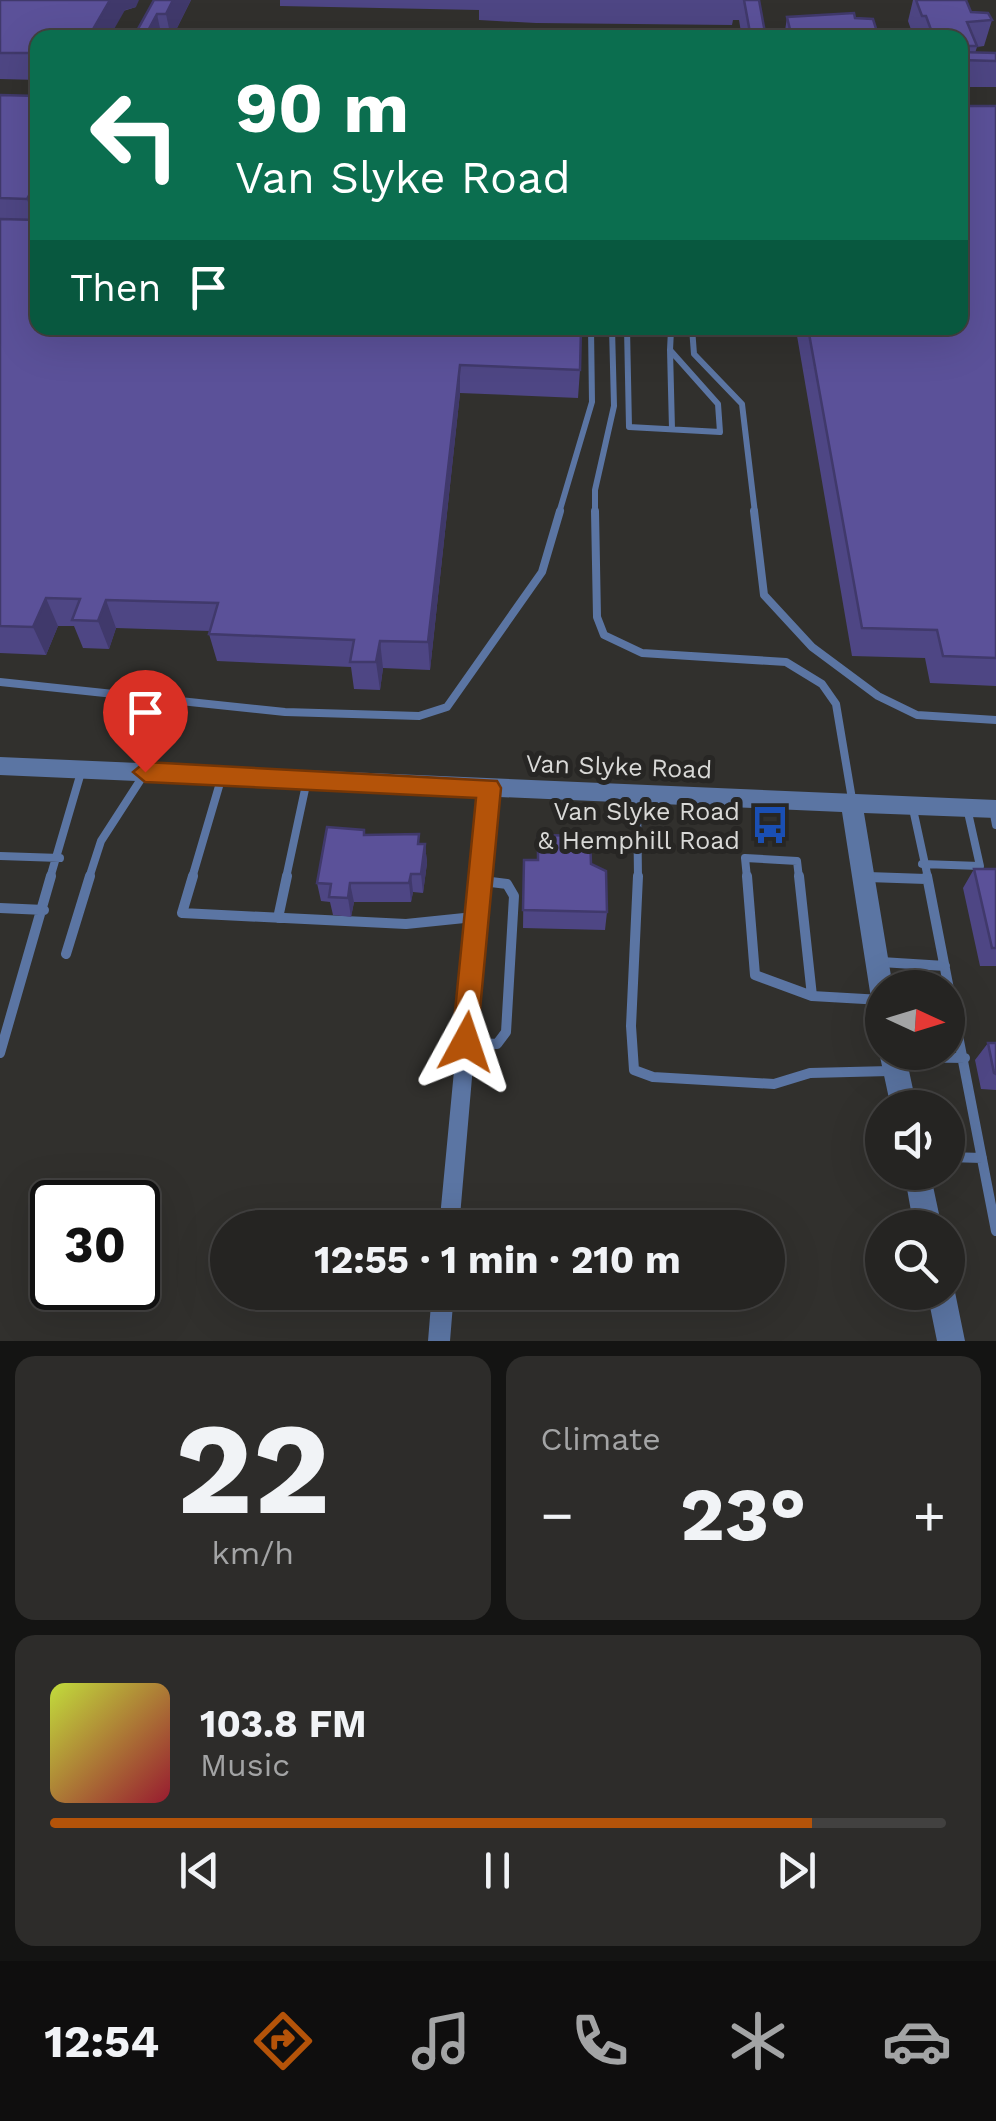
<!DOCTYPE html>
<meta charset="utf-8">
<style>
body{margin:0;font-family:"Work Sans",sans-serif;background:#2d2c2a;color:#f1f3f6;height:100vh;display:flex;flex-direction:column;font-size:38px;white-space:nowrap}
*{box-sizing:border-box;margin:0}
p{font-size:32px;color:#a3a4a5}
.icon{flex:none;width:55px;height:55px;fill:none;stroke:currentColor;stroke-width:2;stroke-linecap:round;stroke-linejoin:round}
.map{position:relative;height:1341px;overflow:hidden}
.side{display:flex;flex-direction:column;gap:15px;padding:15px;background:#141413;flex:1}
.side>*{flex:none}
.guide{position:absolute;left:30px;top:30px;width:938px;height:305px;border-radius:20px;box-shadow:0 10px 40px #0002,0 0 0 2px #424140;background:#0b6e4f;color:#fff;overflow:hidden}
.needle{width:65px;rotate:94deg}
.fabs{position:absolute;left:865px;top:970px;display:grid;gap:20px}
.fabs a{display:grid;place-items:center;width:100px;height:100px;border-radius:50%;background:#252422;box-shadow:0 10px 40px #0002,0 0 0 2px #424140;font-size:50px}
.speed{position:absolute;left:30px;top:1180px;display:flex;gap:20px;font-size:50px;font-weight:700;text-align:center}
.speed>*{display:grid;place-content:center;width:130px;height:130px;border-radius:50%;background:#252422;box-shadow:0 10px 40px #0002,0 0 0 2px #424140;line-height:1}
.speed .limit{border:5px solid #111;border-radius:15px;background:#fff;color:#111}
.pin{position:absolute;display:grid;place-items:center;width:85px;height:85px;color:#fff;margin:-102px -42px;border-radius:50% 50% 50% 0;rotate:-45deg;box-shadow:0 0 10px #0007}
.pin .icon{rotate:45deg}
.me{position:absolute;width:110px;margin:-55px;rotate:5deg;stroke-linejoin:round;filter:drop-shadow(0 0 8px #0008)}
.turn{display:flex;align-items:center;gap:35px;height:210px;padding:0 40px;font-size:45px}
.turn .icon{width:130px;height:130px;stroke-width:2.5}
.turn b{display:block;font-size:70px;line-height:85px}
.then{display:flex;align-items:center;height:95px;padding:0 40px;background:#0003;gap:20px;font-size:38px}
.big{font-size:75px;font-weight:700;line-height:1.1}
.side .tile{flex:1;display:flex;flex-direction:column;justify-content:center;gap:15px;min-width:0;padding:0 35px;border-radius:20px;background:#2d2c2a}
.side .dial{align-items:center;gap:0}
.dial b{font-size:130px;line-height:1}
.song{display:flex;align-items:center;gap:30px}
.cover{width:120px;height:120px;border-radius:15px;background:linear-gradient(135deg,hsl(70 70% 55%),hsl(350 70% 35%))}
.played{height:10px;border-radius:5px;background:linear-gradient(90deg,#b45309 85%,#424140 85%)}
.keys{display:flex;justify-content:space-around;direction:ltr}
.heat{display:flex;justify-content:space-between;align-items:center;font-size:55px;direction:ltr}
.side .tiles{flex:1;display:grid;gap:15px;grid-template-columns:1fr 1fr}
.tile:last-child{grid-column:span 2}
.trip{position:absolute;left:210px;top:1210px;width:575px;height:100px;border-radius:50px;background:#252422;box-shadow:0 10px 40px #0002,0 0 0 2px #424140;font-weight:700;line-height:100px;text-align:center}
.menu{display:flex;height:160px;justify-content:space-around;align-items:center;background:#0f0e0e;color:#a3a4a5}
.menu .icon{width:70px;height:70px}
.menu .on{color:#b45309}
.menu b{font-size:45px;color:#f1f3f6}
.map>svg:first-child{display:block}
</style>
<div class="map">
<svg width="996" height="1341" viewBox="0 0 996 1341">
<rect width="100%" height="100%" fill="#31302d"/>
<g fill="none" stroke-linecap="round" stroke-linejoin="round">
<path stroke="#5b75a3" stroke-width="6" d="M627,328l2,99 91,5 -2,-28 -48,-54 1,-20
M692,328l2,26 48,50 13,109
M670,350l2,79
M559,513l33,-111 -1,-74
M595,513v-23l19,-84 -2,-78"/>
<path stroke="#5b75a3" stroke-width="8" d="M595,511l2,106 7,18 38,18 144,9 36,22 14,20 16,95
M754,511l10,84 48,52 66,49 39,19 79,5
M0,682l285,30 134,4 28,-9 95,-135 18,-61
M637,794l1,84
M913,809l15,69
M993,809l3,16
M0,856l60,2
M922,864l58,2 -13,-58
M868,877l36,1
M50,878l32,-109
M89,878l12,-37 42,-65
M192,878l30,-102
M286,878l21,-98
M747,878l-2,-20 52,3 2,17"/>
<path stroke="#5b75a3" stroke-width="10" d="M193,876l-11,37 224,11 68,-7
M638,876l-7,150 3,44 19,7 121,7 36,-11 80,-2
M747,876l8,99 57,21
M799,876l13,120
M927,876l69,355
M868,877l58,2
M0,908l44,2
M278,918l9,-42
M66,954l24,-78
M881,962l64,4
M812,996l70,4
M466,1042l31,2 9,-12 8,-136 -7,-12 -24,-3
M0,1053l51,-177
M898,1057l67,1
M948,1157l34,1"/>
<path fill="#5b75a3" fill-rule="evenodd" d="M489,781l6,2 2,5 -38,440h-20l42,-440 2,-5z
M432,1292h22l-4,49h-22z"/>
<path fill="#5b75a3" fill-rule="evenodd" d="M0,757l996,43v18l-132,-5 29,175h-11v15l-9,-3 -3,-8 -28,-180 -842,-37z
M882,1045v7h23l12,56h-26l-12,-56z
M904,1172h26l12,56h-28z
M948,1281l7,11 10,49h-28l-10,-49h21z"/>
</g>
<path fill="#4e4684" d="M0,0l136,7 -98,31v42l-38,-1z
M154,0h37l-19,38h-39z
M280,0h479l7,38h-24l-3,-18h-6l-1,5 -196,-2 -57,-3v-10l-199,-4z
M913,0h53l5,12 21,8 -8,26 -7,1 -2,6 21,8v26h-36v-49h-46l-6,-17z
M787,17l68,1 24,20h-95z
M0,95l38,1v232l542,42 -2,28 -118,-5 -30,277 -47,-2 -3,22 -26,-1 -3,-22 -134,-6 -8,-27 1,-3 -94,-3 -7,21 -26,-1 -9,-22h-16l-12,29 -46,-2z
M996,106v580l-66,-3 -5,-25 -73,-2 -56,-326 -51,-1v-1h215z
M365,835l60,9 2,19 -4,30 -10,-1 -2,10h-57l-3,15 -18,-2 -3,-13 -9,-1 -4,-18z
M538,835l53,29 16,48 -2,18 -82,-2 1,-68h13z
M974,869h22v97h-16l-17,-78z
M988,1043h8v47l-15,-1 -6,-29z"/>
<path fill="#40396b" d="M110,0h29l-3,7 -11,3 -16,28h-21z
M173,0h18l-19,38h-1l-5,-24z
M157,14l5,24h-18z
M38,179v44l-2,4 -9,-28z
M460,365v28l-30,277 -2,-28z
M46,598l12,28 -12,29 -13,-28z
M106,600l10,28 -7,21 -11,-28z
M380,641l3,27 -3,22 -4,-28z
M425,844l2,19 -4,30 -2,-19z
M411,874l2,18 -2,10 -2,-19z
M350,883l4,19 -3,15 -3,-19z"/>
<path fill="#5b5199" stroke="#40396b" stroke-width="2.5" d="M0,0h110l-22,38h-50v15h-38z
M154,0h19l-7,14h-9l-13,24h-11z
M744,0h15l7,38h-15z
M916,0h50l5,12 17,1 4,7 -25,2 10,24h-17v-8h-26l-8,-22h-4z
M854,13l1,5 18,1 6,19h-87l-5,-21z
M960,52l36,1v8l-36,-1z
M0,95l38,1v83l-11,20 -27,-1z
M960,106h36v552l-53,-2 -6,-26 -75,-2 -54,-300h152z
M0,219l38,1v108h543l-1,42 -120,-5 -32,277 -48,-1 -4,21h-26l4,-22 -145,-6 9,-31 -112,-3 -8,21 -26,-1 8,-21 -34,-1 -13,29 -33,-1z
M327,827l37,3v5l55,-1 -1,10h7l-4,30h-10l-2,9h-59l-2,15 -19,-1 2,-13 -14,-1z
M538,835l52,1 1,28 15,7 1,41 -84,-2 1,-50h14z
M974,869h22v79h-4z
M988,1043h8v31l-2,-1z"/>
<path fill="#b45309" stroke="#753606" stroke-width="2.5" d="M145,762l352,19 4,7 -25,264 -10,4 -10,-4 -4,-10 24,-244 -331,-16 -12,-10z"/>
<defs>
<g id="bus-bare" transform="scale(3)"><path d="M-5-6H5V4H4V6H2V4H-2V6H-4V4H-5ZM-3.5-4V0h7V-4ZM-3.5 1.2v1.5H-2V1.2ZM2 1.2v1.5H3.5V1.2Z" fill="#1a4fb4" stroke="#272624" stroke-width="2.5" paint-order="stroke"/></g>
</defs>
<g fill-rule="evenodd">
<use href="#bus-bare" x="770" y="825"/>
</g>
<g text-anchor="middle" stroke-width="10" stroke-linejoin="round" paint-order="stroke">
<g font-size="25" fill="#d9d9d7" stroke="#272624">
<text transform="translate(619 766) rotate(2)" y="9">Van Slyke Road</text>
</g>
<g font-size="25" fill="#d9d9d7" stroke="#272624" text-anchor="end">
<text x="740" y="820">Van Slyke Road<tspan x="740" dy="29">&amp; Hemphill Road</tspan></text>
</g>
</g>
</svg>
<div class="fabs">
<a><svg class="needle" viewBox="-14 -14 28 28"><path d="M0-13l5 13h-10z" fill="#e53935"/><path d="M0 13l5-13h-10z" fill="#a3a4a5"/></svg></a>
<a><svg class="icon" aria-label="sound" viewBox="0 0 24 24"><path d="M4 9h4l5-4v14l-5-4H4zM17 9q2 3 0 6"/></svg></a>
<a><svg class="icon" aria-label="search" viewBox="0 0 24 24"><circle cx="10" cy="10" r="6"/><path d="M15 15l6 6"/></svg></a>
</div>
<div class="speed"><div class="limit">30</div></div>
<div class="pin" style="left:145px;top:772px;background:#d93025"><svg class="icon" aria-label="arrive" viewBox="0 0 24 24"><path d="M6 21V4h12l-3 4 3 4H6"/></svg></div>
<svg class="me" style="left:466px;top:1042px" viewBox="-20 -20 40 40"><path d="M0-17L14 15 0 8-14 15z" fill="#b45309" stroke="#fff" stroke-width="4"/></svg>
<div class="trip">12:55 · 1 min · 210 m</div>
<div class="guide">
<div class="turn"><svg class="icon" aria-label="left" viewBox="0 0 24 24"><path d="M17 20v-9H6M10 6l-5 5 5 5"/></svg><div><b>90 m</b>Van Slyke Road</div></div>
<div class="then">Then<svg class="icon" aria-label="arrive" viewBox="0 0 24 24"><path d="M6 21V4h12l-3 4 3 4H6"/></svg></div>
</div>
</div>
<section class="side">
<div class="tiles">
<div class="tile dial"><b>22</b><p>km/h</p></div>
<div class="tile"><p>Climate</p>
<div class="heat"><a>−</a><b class="big">23°</b><a>+</a></div>
</div>
<div class="tile">
<div class="song"><i class="cover"></i><div><b>103.8 FM</b><p>Music</p></div></div>
<div class="played"></div>
<div class="keys"><svg class="icon" aria-label="previous" viewBox="0 0 24 24"><path d="M18 5L8 12l10 7zM5 5v14"/></svg><svg class="icon" aria-label="pause" viewBox="0 0 24 24"><path d="M8 5v14M16 5v14"/></svg><svg class="icon" aria-label="next" viewBox="0 0 24 24"><path d="M6 5l10 7-10 7zM19 5v14"/></svg></div>
</div>
</div>
</section>
<nav class="menu">
<b>12:54</b>
<svg class="icon on" aria-label="directions" viewBox="0 0 24 24"><path d="M12 3l9 9-9 9-9-9zM9 14v-3h6M13 9l2 2-2 2"/></svg>
<svg class="icon" aria-label="music" viewBox="0 0 24 24"><path d="M9 18V5l10-2v13"/><circle cx="6" cy="18" r="3"/><circle cx="16" cy="16" r="3"/></svg>
<svg class="icon" aria-label="phone" viewBox="0 0 24 24"><path d="M5 4h4l2 5-3 2q2 4 5 5l2-3 5 2v4C11 20 4 13 5 4z"/></svg>
<svg class="icon" aria-label="climate" viewBox="0 0 24 24"><path d="M12 3v18M4 7l16 10M4 17L20 7"/></svg>
<svg class="icon" aria-label="car" viewBox="0 0 24 24"><path d="M5 17H2v-5l4-1 3-4h7l3 4 3 1v5h-3M9 17h6M6 11h13"/><circle cx="7" cy="17" r="2"/><circle cx="17" cy="17" r="2"/></svg>
</nav>
